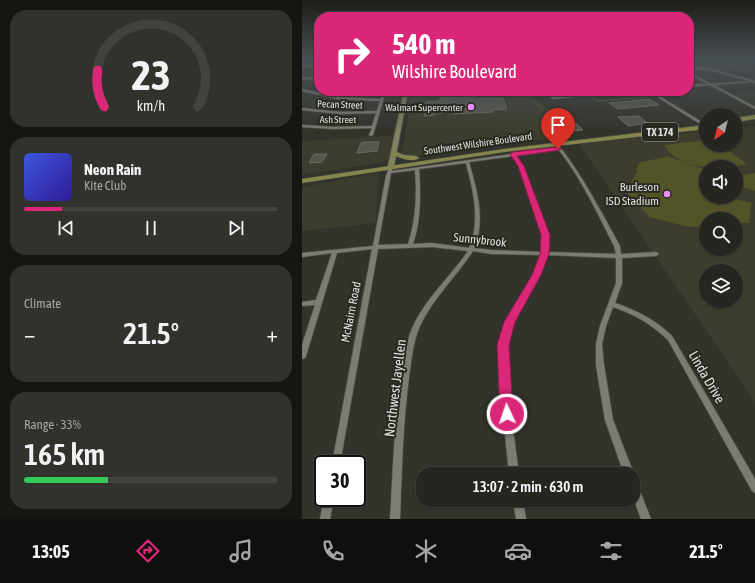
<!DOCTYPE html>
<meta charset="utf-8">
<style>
body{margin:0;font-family:"Asap Condensed",sans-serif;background:#32322d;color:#f1f3f6;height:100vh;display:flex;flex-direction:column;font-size:15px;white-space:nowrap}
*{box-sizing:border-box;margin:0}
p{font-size:13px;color:#a4a5a5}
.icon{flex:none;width:22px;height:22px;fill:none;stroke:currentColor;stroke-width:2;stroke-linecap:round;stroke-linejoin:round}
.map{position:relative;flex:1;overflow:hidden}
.panel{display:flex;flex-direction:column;gap:10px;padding:10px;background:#151512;width:302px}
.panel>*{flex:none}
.hud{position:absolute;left:12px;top:12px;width:380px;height:84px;border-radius:16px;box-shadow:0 1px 3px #0004,0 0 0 1px #42433e;background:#db2777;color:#fff;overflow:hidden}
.needle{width:26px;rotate:215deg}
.controls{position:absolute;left:397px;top:108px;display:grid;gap:8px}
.controls a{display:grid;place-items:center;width:44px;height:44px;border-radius:50%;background:#262620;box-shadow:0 1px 3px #0004,0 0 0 1px #42433e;font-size:20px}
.speed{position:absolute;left:12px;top:455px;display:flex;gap:8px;font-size:20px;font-weight:700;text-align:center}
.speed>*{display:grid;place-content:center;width:52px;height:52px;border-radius:50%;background:#262620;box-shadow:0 1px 3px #0004,0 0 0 1px #42433e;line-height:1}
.speed .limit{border:2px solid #111;border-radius:6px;background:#fff;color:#111}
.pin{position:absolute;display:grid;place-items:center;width:34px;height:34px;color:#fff;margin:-41px -17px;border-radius:50% 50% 50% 0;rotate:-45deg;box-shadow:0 0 4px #0007}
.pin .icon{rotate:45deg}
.me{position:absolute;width:44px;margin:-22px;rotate:357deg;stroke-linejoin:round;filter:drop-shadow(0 0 3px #0008)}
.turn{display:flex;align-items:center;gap:14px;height:84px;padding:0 12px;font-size:18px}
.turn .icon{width:52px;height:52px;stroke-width:2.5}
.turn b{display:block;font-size:28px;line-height:34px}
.big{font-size:30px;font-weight:600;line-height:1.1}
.panel .tile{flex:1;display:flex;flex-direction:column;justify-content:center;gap:6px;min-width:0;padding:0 14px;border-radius:16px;background:#32322d}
.panel .dial{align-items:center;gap:0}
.dial svg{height:104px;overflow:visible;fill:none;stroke:#42433e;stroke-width:7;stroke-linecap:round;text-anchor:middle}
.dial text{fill:#f1f3f6;stroke:none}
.song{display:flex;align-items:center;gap:12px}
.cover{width:48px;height:48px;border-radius:6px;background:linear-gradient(135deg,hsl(230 70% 55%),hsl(250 70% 35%))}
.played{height:4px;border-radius:2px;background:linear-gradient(90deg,#db2777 15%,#42433e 15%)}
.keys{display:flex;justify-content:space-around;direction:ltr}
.heat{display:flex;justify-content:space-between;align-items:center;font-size:22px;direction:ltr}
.charge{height:6px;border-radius:3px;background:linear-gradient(90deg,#34c759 33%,#42433e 0)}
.trip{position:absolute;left:114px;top:467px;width:224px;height:40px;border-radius:16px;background:#262620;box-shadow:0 1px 3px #0004,0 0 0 1px #42433e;font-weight:600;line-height:40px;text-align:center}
.menu{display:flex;height:64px;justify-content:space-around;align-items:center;background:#0f0f0d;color:#a4a5a5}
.menu .icon{width:28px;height:28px}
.menu .on{color:#db2777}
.menu b{font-size:18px;color:#f1f3f6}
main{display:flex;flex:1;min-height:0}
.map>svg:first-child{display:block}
</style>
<main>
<section class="panel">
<div class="tile dial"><svg viewBox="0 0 100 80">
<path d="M14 69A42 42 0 1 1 86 69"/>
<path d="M14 69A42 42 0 0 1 9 41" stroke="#db2777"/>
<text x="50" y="56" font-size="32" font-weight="700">23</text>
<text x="50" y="72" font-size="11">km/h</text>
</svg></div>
<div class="tile">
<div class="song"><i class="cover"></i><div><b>Neon Rain</b><p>Kite Club</p></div></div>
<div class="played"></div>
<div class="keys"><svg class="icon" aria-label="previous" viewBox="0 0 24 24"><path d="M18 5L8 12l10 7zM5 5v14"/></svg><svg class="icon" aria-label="pause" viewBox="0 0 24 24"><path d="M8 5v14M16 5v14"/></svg><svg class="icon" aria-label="next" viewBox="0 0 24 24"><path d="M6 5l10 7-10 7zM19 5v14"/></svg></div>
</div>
<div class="tile"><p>Climate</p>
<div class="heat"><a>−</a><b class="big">21.5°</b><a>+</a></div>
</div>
<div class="tile"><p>Range · 33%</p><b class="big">165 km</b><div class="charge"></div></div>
</section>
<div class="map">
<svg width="453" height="519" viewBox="0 0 453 519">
<rect width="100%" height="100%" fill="#32332a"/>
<path fill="#3c3d2e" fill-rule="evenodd" d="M223,91l30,23 3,6 3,1 12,16 -36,3 -126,17 -7,-1 -2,-2 9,-57z
M450,91l3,1v14l-24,-12z
M453,127v275l-176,-258 127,-13v14h30v-17zM404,167h30v30h-30zM404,219h30v30h-30zM404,271h30v30h-30z
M90,136l-1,19 -2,4 -6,3 -81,13v-34z
M76,173l-2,50 -74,8v-44z"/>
<path fill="#525428" d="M387,60h38l11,5 -49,-4z
M404,140v5h15l26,19c-27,5 -66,8 -83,-19z
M365,156l39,14v27h27l1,2 19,4 -2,2 -2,18h-13v-4h-30v7l-18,1 -38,-10 -11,-11 -2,-7 -7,-2 -4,-6 12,-20 -2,-1 4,-8 22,-4z
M453,173v18l-19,-6v-9z"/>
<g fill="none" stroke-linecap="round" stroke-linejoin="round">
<path stroke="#5b5c42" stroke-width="1" d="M109,94l14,1 71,-4
M287,94l1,-3
M289,96l6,5 50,-4
M232,101l9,9"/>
<path fill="#232400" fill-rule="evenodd" d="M387,60h66v2l-40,1 -26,-2z"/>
</g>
<path fill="#55564d" stroke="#6a6b62" d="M200,95l5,14 -15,1 1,2 -39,2v-2l-19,1v2l-11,1 2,-14 14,-1v-3z
M348,99l9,6 -42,4 -8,-6z
M337,116l8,7 -19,3 -10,-9z
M271,122l4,2 6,6 -12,1 -7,-8z
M61,142h16l-2,9 -20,2 4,-10z
M12,154h13l-5,8 -13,1z"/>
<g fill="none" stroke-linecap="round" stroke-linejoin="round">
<g stroke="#51514b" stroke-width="1.5">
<path id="minor" d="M0,65h17v2h-17z
M387,66l23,3 43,12v2l-3,-1 -38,3 41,22v2l-45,-24 -21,2v-2l19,-1 -19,-10v-2l22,12 39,-3 -38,-10 -23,-3z
M0,77l17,1v2l-17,-1z
M0,89l35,8 44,2 3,-8h2l-13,44 -2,1 -2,-1 3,-7 -39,1 -31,-2v-2l31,2 39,-1 4,-13 -36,1 -38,-4v-2l38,4 37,-1 3,-10 -43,-2 -35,-8z
M239,91h3l10,6 70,-6h11l-82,8z
M346,91h3l54,33 -3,1z
M252,142h2c26,32 44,68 64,104l1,8 35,-2 3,2 -3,2 -34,2v25l-7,20c23,8 39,16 57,33l83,143v14l-3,-2 -84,-151c-18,-17 -32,-25 -55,-33l-7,19 -4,18 2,21 9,55 21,54 -1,1v-1h-9l-19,-54 -9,-55v-21l4,-18 16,-43v-25l-69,-3 -8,20 -27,47 -6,23 5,69 8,60h-10l-6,-60 -3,-69 6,-23 27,-47 9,-20 -51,-1 -18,-3c-17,26 -40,47 -53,75 -6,13 -8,29 -10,44 -7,49 -8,99 -10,149h-10c3,-49 4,-99 13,-148 2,-16 4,-33 11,-47 14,-28 37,-48 54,-73l-36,-4 -54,2 -38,215h-8l40,-215 -35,4 -31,103 -1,2 -3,1v-14l13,-40 -13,1v-4l14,-2 16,-47 -30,4v-4l71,-7 13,-70 4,-11 3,1 -1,5 119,-17 2,-1 2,1 42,-6 -4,-5zM257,150c22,28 39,64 55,96l2,8 -68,-2v-17l-25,-69 -7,-10zM211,156l6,10 23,69v17l-51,-2 -17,-2c12,-27 3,-58 -5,-86zM164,163c7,27 15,58 3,85l-37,-5 -19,1c8,-24 8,-49 6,-75zM113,170c2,25 1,50 -7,74l-30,1 13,-72z
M331,479l3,2 15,38h-10l-8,-22z
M22,498h10l-4,21h-10z
M211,500h10l3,19h-10z"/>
</g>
<g stroke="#51514b" stroke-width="1">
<path id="tertiary" d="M4,60h2l-6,5v-2z"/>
</g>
<g stroke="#51514b" stroke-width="2">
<path id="secondary" d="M102,91h4l-14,75 -3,2 -3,-2z"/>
</g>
<g stroke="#51514b" stroke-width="1">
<path id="primary" d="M453,115v4l-19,3v-4z
M404,125v4l-202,23 -202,31v-4l202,-30z
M92,151l10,4 12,1 3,2c-7,5 -19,0 -27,-4l-1,-1z"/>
</g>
<use href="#minor" fill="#7c7c73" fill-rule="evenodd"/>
<use href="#tertiary" fill="#7c7c73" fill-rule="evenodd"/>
<use href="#secondary" fill="#80815f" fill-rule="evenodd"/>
<use href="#primary" fill="#85864b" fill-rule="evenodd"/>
</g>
<linearGradient id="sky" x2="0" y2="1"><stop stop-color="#1c1c17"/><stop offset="0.45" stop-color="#495055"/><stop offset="1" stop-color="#495055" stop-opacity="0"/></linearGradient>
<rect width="453" height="132" fill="url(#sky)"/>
<path fill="#db2777" stroke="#8e194d" d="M256,147l3,2 -1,1 -43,6 7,10 26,69 -1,19 -8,21 -26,47 -6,23 4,69 -2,5 -4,1 -5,-1 -2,-5 -3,-69 7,-23 28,-47 8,-21 1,-19 -23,-69 -8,-12 3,-2z"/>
<g fill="#ea8dfd" stroke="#282921" stroke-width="1.5">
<circle cx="169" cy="107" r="4"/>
<circle cx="365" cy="194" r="4"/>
</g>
<g text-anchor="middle" stroke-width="4" stroke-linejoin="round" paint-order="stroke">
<g font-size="10" fill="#dfe0db" stroke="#282921">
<text transform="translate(38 104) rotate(2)" y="4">Pecan Street</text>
<text x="36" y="123">Ash Street</text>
<text transform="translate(176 143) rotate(-8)" y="4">Southwest Wilshire Boulevard</text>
</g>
<g font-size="10" fill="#dfe0db" stroke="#282921" text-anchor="end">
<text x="161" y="111">Walmart Supercenter</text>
</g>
<rect fill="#282921" stroke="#a8a9a3" stroke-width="1" x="340" y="123" width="36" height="18" rx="3"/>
<g font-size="11" font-weight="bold" fill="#dfe0db">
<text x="358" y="136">TX 174</text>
</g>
<g font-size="12" fill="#dfe0db" stroke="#282921" text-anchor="end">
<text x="357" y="191">Burleson<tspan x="357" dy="14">ISD Stadium</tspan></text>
</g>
<g font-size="12" fill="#dfe0db" stroke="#282921">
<text transform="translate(178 240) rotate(6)" y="4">Sunnybrook</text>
<text transform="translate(49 312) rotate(-79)" y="4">McNairn Road</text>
</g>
<g font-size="14" fill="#dfe0db" stroke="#282921">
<text transform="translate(405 377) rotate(60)" y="5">Linda Drive</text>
<text transform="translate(93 388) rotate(-83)" y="5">Northwest Jayellen</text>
</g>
</g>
</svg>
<div class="controls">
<a><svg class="needle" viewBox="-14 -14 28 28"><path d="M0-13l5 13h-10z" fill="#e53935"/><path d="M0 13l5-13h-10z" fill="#a4a5a5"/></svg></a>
<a><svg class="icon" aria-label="sound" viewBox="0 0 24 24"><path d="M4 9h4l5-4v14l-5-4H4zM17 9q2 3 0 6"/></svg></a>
<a><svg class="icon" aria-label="search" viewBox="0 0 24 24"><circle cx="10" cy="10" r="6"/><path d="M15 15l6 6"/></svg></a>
<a><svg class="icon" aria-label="layers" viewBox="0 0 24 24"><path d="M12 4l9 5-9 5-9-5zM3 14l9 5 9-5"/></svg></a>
</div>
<div class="speed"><div class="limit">30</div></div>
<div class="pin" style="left:256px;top:149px;background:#d93025"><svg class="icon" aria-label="arrive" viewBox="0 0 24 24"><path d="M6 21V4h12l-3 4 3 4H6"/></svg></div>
<svg class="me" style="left:205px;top:414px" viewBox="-20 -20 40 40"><circle r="17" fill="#db2777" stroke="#fff" stroke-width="3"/><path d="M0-11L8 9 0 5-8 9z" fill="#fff"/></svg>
<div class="trip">13:07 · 2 min · 630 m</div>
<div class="hud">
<div class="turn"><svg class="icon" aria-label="right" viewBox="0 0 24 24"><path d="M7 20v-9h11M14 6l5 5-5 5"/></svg><div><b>540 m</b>Wilshire Boulevard</div></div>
</div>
</div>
</main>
<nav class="menu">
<b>13:05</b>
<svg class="icon on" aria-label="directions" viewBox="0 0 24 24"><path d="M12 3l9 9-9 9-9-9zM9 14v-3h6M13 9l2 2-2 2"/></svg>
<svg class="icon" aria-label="music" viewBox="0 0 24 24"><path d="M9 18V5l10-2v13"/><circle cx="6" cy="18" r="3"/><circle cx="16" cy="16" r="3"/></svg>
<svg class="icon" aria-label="phone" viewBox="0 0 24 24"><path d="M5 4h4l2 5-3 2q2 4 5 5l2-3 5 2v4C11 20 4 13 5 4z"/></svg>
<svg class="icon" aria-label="climate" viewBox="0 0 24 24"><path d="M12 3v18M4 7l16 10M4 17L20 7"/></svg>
<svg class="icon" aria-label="car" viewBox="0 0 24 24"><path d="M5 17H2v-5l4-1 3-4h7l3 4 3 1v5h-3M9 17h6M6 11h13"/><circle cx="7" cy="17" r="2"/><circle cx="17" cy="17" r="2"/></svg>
<svg class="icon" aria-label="filters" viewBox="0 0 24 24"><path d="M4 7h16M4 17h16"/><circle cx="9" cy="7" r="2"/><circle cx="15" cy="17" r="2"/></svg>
<b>21.5°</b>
</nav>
